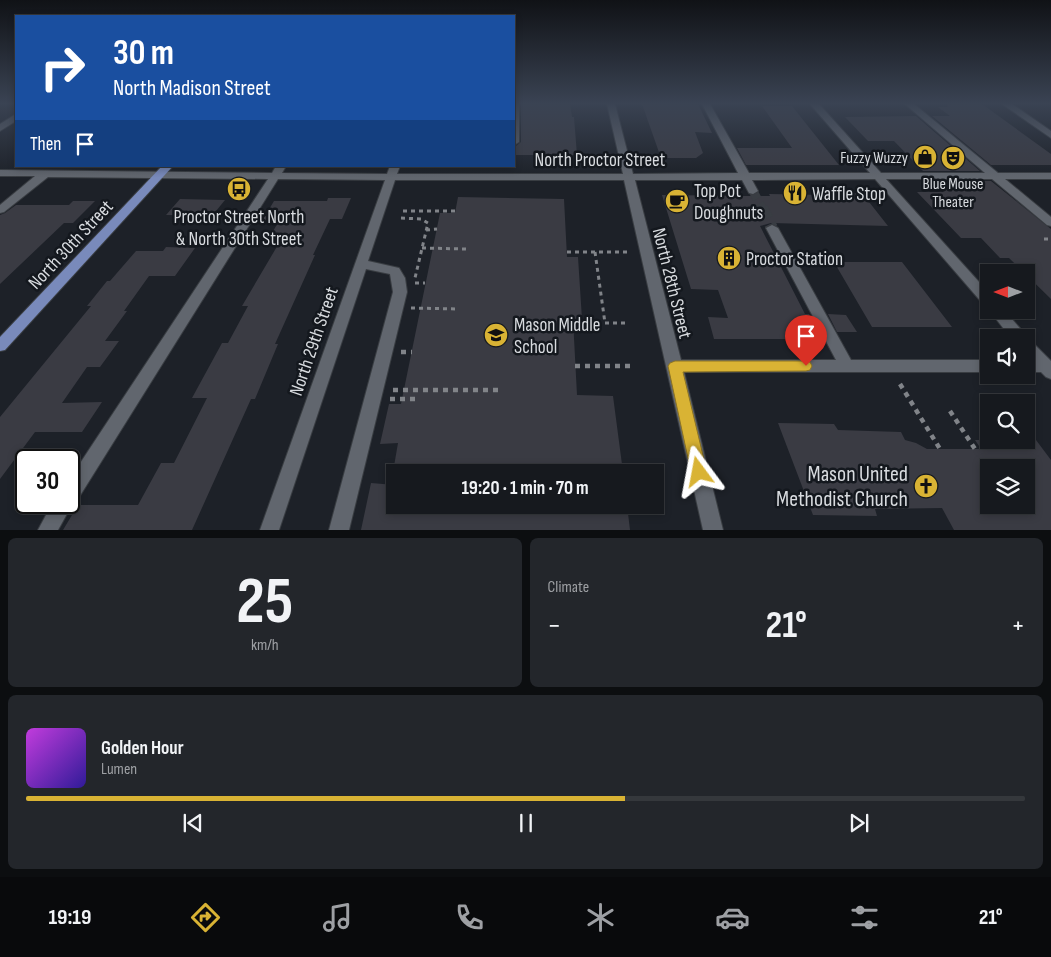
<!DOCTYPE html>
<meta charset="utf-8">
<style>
body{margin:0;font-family:"Sofia Sans Condensed",sans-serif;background:#23262b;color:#f1f3f6;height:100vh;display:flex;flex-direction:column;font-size:19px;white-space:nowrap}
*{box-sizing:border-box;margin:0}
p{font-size:16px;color:#9ea0a4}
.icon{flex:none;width:28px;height:28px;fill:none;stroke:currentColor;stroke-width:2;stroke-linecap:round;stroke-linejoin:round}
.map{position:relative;height:530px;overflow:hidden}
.panel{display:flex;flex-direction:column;gap:8px;padding:8px;background:#0c0e10;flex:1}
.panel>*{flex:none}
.guide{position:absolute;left:15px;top:15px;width:500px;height:152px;border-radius:0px;box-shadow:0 2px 8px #0003,0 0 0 1px #35383c;background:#1a4fa0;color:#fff;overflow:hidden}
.needle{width:32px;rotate:270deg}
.tools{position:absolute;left:980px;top:264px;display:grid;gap:10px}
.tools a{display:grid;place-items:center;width:55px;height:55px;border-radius:0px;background:#16191e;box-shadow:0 2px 8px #0003,0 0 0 1px #35383c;font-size:25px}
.speed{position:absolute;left:15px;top:449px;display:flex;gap:10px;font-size:25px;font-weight:700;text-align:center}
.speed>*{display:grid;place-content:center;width:65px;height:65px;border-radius:50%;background:#16191e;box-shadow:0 2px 8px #0003,0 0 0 1px #35383c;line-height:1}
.speed .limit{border:2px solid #111;border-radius:8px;background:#fff;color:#111}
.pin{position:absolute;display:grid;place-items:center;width:42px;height:42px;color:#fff;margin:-51px -21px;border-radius:50% 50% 50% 0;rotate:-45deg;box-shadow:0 0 5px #0007}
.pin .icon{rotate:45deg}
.me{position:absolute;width:55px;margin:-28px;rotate:347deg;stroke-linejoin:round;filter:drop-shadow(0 0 4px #0008)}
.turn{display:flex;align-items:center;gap:18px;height:105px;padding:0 15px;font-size:22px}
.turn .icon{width:65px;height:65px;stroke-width:2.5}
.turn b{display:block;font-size:35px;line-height:42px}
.then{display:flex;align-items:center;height:48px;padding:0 15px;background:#0003;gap:10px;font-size:19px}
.big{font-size:38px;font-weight:700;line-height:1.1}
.panel .card{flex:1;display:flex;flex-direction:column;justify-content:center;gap:8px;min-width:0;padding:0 18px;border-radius:8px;background:#23262b}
.panel .dial{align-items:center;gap:0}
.dial b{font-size:65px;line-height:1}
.song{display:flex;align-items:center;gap:15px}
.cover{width:60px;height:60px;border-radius:8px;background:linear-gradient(135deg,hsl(290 70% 55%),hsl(250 70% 35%))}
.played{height:5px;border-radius:2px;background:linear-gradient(90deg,#d9b334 60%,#35383c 60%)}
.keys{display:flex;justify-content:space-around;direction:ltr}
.heat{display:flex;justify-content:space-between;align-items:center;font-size:28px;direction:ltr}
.panel .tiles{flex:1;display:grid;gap:8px;grid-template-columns:1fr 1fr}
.card:last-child{grid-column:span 2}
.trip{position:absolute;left:386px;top:464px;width:278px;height:50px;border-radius:0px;background:#16191e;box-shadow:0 2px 8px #0003,0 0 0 1px #35383c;font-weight:700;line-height:50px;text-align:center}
.dock{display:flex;height:80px;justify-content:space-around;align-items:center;background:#090a0c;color:#9ea0a4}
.dock .icon{width:35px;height:35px}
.dock .active{color:#d9b334}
.dock b{font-size:22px;color:#f1f3f6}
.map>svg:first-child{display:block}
</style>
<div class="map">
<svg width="1051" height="530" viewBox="0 0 1051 530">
<rect width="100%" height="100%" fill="#1d2128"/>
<path fill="#3a3b43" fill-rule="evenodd" d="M521,104h49l2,13h2l3,38h-61v-9l5,-4z
M642,104h56l14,29 -17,-1 8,21 -7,5h-35z
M946,104h36l69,50v11h-60l-59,-49h18l-12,-9h10z
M762,106h30l47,59h-93l-9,-17h55z
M916,116l64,55h-57l-29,-30h-26l-23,-24z
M933,181h58l60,48v70l-42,-41h-9l-19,-20h-20l-44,-46h27z
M824,193h38l26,33 -117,-3 -11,3 45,88h4l10,17h-5l4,8h-104l-6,-22 20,1 -10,-28 -27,-1 -29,-94 86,1h22l-1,-2 57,1z
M458,197l106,2 3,58h11l4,62h-9l4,76 36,1 10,76h-230l5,-29 -18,1 9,-40h12l39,-191h15z
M328,198h23l-9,21h-12l-17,36h2l-40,89h3l-23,55h-4l-59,131h-129l15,-25h60l23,-42h13l33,-65h-15l30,-55h6l20,-37h-6l40,-68h-13l10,-17h-17l12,-20h53z
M180,199l45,1 -13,16 -46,-1z
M73,201h22l-22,22h-9l-64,61v-69l5,-2 11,-8h53z
M166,247l29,1 -20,28h-26l-25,35h3l-22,30h14l-19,26h-13l-25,36 40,-1 -20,30h-47l-35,47v-62l91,-111h-4l20,-25h3l26,-30h27z
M834,262h68l50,65h-80z
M828,314l18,1 11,17h-20z
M778,423l56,1 4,6 63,2 4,8 11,3 11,6h54l-6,-9h61l15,20v70h-97l-12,-22 -67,1 2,7 -64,-1zM989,468h37v37h-37z
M371,483l24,2v20h232l3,25h-269z"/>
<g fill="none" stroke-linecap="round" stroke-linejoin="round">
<path stroke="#393d43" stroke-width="9" stroke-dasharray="9 5" stroke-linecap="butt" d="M753,191l10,19"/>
<path stroke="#393d43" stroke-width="12" stroke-dasharray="12 6" stroke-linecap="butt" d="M762,208l10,20"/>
<g stroke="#393d42" stroke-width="2">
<path id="minor" d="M514,104h5v38l-5,3z
M607,104h8l18,70 105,-1 -36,-69h8l39,69h121l-60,-69h9l62,69h104l-80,-69h9l84,69h53v6h-46l46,38v9l-4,-1 -55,-46h-106l103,114v14l-5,-2 -109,-126 -123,1 6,11 -5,3 -4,-1 -7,-13h-107l46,180h155l-70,-132 6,-3 6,3 73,132h138v12h-305l39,158h-20l-79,-350h-229l-27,81 31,7 6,10 2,14 -58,238h-20l64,-238 -3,-18 -24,-5 -87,261h-19l125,-350 -107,-1 -202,323 -3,1 -15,27h-20l15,-28h16v-22l199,-301 -220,-2 -44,35 -4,1v-8l35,-29h-35v-6l272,3 4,-7h10l-4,7 105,1 3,-8h10l-3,8h226z
M1002,104h10l39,27v7z
M16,114v7l-16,10v-7z
M989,310h15l21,24 2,4 -1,2 5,1 20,20v18l-5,-2 -5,-5h-15v-12h5l-5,-5v-17h-15z"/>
</g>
<g stroke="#393d42" stroke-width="2">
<path id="major" d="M162,166h11l-168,184 -5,1v-14z"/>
</g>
<path stroke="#818489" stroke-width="3" stroke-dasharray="4 4" stroke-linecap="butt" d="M403,211h52
M401,218l20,1 7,4 -13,55
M426,230l11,-1
M1044,239h7
M422,248l44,1
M567,252h64
M595,252l10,71
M415,283h10
M411,308l47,1
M573,323h54"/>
<path stroke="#818489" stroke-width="4.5" stroke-dasharray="5 5" stroke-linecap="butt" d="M401,352h11
M575,366h59
M900,384l40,65
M393,390h106
M390,399h26
M950,411l25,38"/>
<use href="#minor" fill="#61666e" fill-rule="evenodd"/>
<use href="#major" fill="#798abb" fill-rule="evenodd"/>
</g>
<linearGradient id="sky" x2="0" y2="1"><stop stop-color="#101216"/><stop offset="0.58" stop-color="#3a4353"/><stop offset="1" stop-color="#3a4353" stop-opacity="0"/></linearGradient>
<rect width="1051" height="178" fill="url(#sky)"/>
<path fill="#d9b334" stroke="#8d7422" d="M675,361h131l4,1 2,4 -2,4 -4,1 -123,1 24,100 -2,5 -6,3 -5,-3 -3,-5 -23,-106 2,-3z"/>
<defs>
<g id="shop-disc" transform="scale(1.25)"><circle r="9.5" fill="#d9b334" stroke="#14181e"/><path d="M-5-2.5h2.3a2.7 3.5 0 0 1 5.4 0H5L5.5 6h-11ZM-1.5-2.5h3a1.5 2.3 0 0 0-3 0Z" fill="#111"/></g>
<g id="theatre-disc" transform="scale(1.25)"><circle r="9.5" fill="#d9b334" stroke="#14181e"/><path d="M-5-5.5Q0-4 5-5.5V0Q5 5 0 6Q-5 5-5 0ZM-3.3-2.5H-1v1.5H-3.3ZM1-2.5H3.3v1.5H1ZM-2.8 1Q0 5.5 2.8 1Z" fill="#111"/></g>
<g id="bus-disc" transform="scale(1.25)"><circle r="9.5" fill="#d9b334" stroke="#14181e"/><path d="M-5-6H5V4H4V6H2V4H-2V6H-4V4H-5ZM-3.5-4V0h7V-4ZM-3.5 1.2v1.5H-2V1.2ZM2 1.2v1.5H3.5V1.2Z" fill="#111"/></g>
<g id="restaurant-disc" transform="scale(1.25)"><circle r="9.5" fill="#d9b334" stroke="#14181e"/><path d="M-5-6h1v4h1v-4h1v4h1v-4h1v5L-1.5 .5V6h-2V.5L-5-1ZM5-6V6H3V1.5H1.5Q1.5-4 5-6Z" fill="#111"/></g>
<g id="cafe-disc" transform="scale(1.25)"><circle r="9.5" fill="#d9b334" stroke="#14181e"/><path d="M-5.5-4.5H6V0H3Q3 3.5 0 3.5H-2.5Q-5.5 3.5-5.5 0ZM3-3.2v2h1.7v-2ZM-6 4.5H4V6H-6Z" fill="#111"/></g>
<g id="building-disc" transform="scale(1.25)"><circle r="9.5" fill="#d9b334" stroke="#14181e"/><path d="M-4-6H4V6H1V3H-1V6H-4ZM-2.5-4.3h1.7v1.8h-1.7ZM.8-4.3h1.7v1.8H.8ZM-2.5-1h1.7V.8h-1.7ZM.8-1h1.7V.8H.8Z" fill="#111"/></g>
<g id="school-disc" transform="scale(1.25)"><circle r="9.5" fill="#d9b334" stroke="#14181e"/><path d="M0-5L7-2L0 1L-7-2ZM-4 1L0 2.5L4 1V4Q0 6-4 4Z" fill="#111"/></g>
<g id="church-disc" transform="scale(1.25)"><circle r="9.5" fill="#d9b334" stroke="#14181e"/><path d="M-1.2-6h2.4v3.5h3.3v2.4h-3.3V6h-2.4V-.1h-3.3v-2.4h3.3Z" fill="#111"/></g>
</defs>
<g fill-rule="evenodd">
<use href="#shop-disc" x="925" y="157"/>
<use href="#theatre-disc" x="953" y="158"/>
<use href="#bus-disc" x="239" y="189"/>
<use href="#restaurant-disc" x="795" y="193"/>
<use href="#cafe-disc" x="677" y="201"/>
<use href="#building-disc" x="729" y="258"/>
<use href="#school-disc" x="496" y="335"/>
<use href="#church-disc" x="926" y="486"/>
</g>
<g text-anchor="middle" stroke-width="5" stroke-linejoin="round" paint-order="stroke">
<g font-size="16" fill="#d8dbdf" stroke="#14181e" text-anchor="end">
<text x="908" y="163">Fuzzy Wuzzy</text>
<text x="953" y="189" text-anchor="middle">Blue Mouse<tspan x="953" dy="18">Theater</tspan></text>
</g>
<g font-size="19" fill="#d8dbdf" stroke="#14181e">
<text x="600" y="166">North Proctor Street</text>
<text transform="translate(70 244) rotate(-47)" y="7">North 30th Street</text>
<text transform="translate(673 283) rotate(76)" y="7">North 28th Street</text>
<text transform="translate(313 341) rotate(-71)" y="7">North 29th Street</text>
</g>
<g font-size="19" fill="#d8dbdf" stroke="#14181e" text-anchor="start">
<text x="694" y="197">Top Pot<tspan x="694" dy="22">Doughnuts</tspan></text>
<text x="812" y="200">Waffle Stop</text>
<text x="239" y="223" text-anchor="middle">Proctor Street North<tspan x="239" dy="22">&amp; North 30th Street</tspan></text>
<text x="746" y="265">Proctor Station</text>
<text x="514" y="331">Mason Middle<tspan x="514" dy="22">School</tspan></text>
</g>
<g font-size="22" fill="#d8dbdf" stroke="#14181e" text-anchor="end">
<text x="908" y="481">Mason United<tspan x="908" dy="25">Methodist Church</tspan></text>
</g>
</g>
</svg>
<div class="tools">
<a><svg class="needle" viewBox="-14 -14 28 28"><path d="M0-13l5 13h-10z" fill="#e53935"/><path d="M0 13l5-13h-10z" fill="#9ea0a4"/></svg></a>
<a><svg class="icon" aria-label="sound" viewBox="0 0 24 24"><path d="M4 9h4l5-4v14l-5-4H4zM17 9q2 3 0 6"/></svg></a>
<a><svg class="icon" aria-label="search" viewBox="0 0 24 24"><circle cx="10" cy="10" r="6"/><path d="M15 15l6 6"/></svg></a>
<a><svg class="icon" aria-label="layers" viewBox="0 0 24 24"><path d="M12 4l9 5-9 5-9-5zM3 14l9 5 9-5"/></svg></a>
</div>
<div class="speed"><div class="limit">30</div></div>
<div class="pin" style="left:806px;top:366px;background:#d93025"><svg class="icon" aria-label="arrive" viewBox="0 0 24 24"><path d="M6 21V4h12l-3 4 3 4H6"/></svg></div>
<svg class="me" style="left:699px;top:472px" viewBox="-20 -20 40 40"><path d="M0-17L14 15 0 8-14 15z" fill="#d9b334" stroke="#fff" stroke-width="4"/></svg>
<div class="trip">19:20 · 1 min · 70 m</div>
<div class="guide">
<div class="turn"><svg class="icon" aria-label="right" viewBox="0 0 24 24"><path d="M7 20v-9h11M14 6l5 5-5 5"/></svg><div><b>30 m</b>North Madison Street</div></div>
<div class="then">Then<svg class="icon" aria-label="arrive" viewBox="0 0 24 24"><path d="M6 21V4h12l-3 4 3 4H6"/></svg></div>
</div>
</div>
<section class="panel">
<div class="tiles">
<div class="card dial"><b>25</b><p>km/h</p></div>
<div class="card"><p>Climate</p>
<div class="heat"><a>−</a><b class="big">21°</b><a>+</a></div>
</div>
<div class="card">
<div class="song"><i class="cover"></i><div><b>Golden Hour</b><p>Lumen</p></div></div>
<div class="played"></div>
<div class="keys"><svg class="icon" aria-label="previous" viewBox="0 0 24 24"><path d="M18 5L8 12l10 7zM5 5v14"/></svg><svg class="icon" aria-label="pause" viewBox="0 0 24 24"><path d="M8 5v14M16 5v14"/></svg><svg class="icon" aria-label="next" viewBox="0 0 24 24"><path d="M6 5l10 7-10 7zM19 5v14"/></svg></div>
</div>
</div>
</section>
<nav class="dock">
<b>19:19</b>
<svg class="icon active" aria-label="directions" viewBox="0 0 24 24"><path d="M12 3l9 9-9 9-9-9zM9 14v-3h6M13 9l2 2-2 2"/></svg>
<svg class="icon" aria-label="music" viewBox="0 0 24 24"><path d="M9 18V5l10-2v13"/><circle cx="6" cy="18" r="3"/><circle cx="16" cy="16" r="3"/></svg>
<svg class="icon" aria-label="phone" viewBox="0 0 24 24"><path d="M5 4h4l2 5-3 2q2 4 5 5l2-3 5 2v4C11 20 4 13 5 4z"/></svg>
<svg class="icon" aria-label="climate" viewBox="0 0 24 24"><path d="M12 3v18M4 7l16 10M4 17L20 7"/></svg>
<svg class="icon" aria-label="car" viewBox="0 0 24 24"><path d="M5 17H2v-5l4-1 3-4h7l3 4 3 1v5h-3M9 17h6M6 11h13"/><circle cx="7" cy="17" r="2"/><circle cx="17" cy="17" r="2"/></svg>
<svg class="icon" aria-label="filters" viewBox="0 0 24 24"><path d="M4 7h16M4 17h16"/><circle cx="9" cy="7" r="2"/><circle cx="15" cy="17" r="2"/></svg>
<b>21°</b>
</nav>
